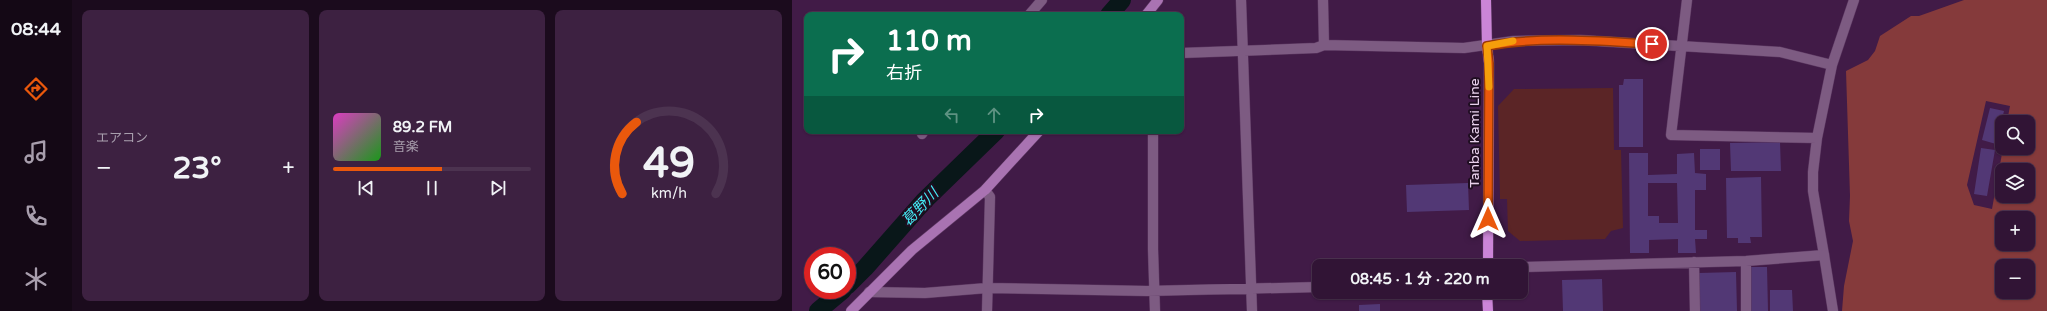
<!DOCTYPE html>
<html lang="ja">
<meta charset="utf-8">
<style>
body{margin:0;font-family:"Varela Round","Noto Sans JP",sans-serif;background:#3d2141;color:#f1f3f6;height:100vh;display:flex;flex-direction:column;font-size:15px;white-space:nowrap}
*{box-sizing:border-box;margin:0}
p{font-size:13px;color:#a89ead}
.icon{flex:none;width:22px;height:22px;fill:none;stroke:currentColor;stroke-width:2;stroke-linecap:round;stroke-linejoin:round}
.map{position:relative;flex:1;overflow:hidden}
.details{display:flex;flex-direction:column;gap:10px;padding:10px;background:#1b0b1d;width:720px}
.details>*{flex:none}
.top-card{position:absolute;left:12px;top:12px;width:380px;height:122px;border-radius:8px;box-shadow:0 1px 3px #0004,0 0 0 1px #4c3350;background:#0b6e4f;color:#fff;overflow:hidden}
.fabs{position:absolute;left:1203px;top:115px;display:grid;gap:8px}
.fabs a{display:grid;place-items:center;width:40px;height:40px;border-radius:8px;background:#311435;box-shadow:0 1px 3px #0004,0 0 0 1px #4c3350;font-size:20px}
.speed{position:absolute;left:12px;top:247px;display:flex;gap:8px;font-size:20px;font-weight:700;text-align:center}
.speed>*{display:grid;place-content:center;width:52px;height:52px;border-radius:50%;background:#311435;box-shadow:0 1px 3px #0004,0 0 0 1px #4c3350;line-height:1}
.speed .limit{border:6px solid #d22;background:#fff;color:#111}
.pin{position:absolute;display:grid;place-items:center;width:34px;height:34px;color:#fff;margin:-17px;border:2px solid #fff;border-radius:50%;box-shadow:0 1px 4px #0007}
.me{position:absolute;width:44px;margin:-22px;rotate:0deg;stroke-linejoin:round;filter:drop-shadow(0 0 3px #0008)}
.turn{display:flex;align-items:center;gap:14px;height:84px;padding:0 16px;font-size:18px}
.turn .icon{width:52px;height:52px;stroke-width:2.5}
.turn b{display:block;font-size:28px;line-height:34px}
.lanes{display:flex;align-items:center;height:38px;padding:0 16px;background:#0003;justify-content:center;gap:20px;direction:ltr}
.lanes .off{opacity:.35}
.big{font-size:30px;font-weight:700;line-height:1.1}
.details .widget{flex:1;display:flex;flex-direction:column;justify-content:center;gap:6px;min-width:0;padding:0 14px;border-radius:8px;background:#3d2141}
.details .dial{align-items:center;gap:0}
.dial svg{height:104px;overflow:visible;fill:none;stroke:#4c3350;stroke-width:7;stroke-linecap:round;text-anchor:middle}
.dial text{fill:#f1f3f6;stroke:none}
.song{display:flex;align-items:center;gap:12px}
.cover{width:48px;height:48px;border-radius:6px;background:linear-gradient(135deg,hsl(310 70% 55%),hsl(120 70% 35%))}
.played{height:4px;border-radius:2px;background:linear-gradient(90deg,#ea580c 55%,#4c3350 55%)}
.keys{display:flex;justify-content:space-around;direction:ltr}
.heat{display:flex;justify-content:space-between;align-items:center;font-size:22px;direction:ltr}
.details .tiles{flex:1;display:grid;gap:10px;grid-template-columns:repeat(3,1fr)}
.trip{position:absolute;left:520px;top:259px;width:216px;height:40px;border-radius:8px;background:#311435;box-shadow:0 1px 3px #0004,0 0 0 1px #4c3350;font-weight:700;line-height:40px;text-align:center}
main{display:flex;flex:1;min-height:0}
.tab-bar{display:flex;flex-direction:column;width:72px;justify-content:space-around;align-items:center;background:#140815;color:#a89ead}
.tab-bar .icon{width:28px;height:28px}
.tab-bar .selected{color:#ea580c}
.tab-bar b{font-size:18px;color:#f1f3f6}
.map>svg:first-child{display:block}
</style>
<main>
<nav class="tab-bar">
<b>08:44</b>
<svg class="icon selected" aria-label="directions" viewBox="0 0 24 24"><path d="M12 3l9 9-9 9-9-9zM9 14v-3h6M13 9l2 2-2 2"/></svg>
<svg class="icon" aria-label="music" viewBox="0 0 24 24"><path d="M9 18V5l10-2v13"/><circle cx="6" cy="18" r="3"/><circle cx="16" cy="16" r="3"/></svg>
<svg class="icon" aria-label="phone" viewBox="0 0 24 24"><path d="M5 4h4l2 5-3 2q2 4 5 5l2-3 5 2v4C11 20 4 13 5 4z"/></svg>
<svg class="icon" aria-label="climate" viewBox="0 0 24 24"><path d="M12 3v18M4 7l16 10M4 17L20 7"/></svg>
</nav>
<section class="details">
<div class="tiles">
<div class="widget"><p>エアコン</p>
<div class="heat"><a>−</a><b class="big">23°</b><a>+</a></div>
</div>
<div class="widget">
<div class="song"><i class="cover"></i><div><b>89.2 FM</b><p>音楽</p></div></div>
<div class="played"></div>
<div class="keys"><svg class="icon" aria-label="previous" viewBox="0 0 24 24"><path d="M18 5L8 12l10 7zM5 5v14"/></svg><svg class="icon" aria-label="pause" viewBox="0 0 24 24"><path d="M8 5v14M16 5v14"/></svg><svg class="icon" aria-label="next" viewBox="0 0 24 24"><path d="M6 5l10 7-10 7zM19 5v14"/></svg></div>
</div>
<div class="widget dial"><svg viewBox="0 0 100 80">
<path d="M14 69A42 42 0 1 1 86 69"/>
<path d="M14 69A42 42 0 0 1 25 14" stroke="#ea580c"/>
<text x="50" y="56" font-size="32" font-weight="700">49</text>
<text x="50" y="72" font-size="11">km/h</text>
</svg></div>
</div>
</section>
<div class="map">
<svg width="1255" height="311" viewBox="0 0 1255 311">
<rect width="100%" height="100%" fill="#411b47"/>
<path fill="#5b2526" d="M821,88l1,62h7l2,78 -12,3 -6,8 -85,2 -12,-10 -1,-32h-7l-2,-93 16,-17z"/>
<path fill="#853a3b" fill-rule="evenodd" d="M1172,0h83v311h-205l2,-25 9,-45 -4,-20 1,-25 -4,-125 22,-11 7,-9 5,-15 31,-20h8zM1194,101l24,5 -3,16h21v26h-25l-11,61 -18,-4 -7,-20zM1210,170h26v26h-26zM1210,218h26v26h-26zM1210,266h26v26h-26z"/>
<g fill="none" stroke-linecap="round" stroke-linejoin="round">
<path stroke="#091719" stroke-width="18" d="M317,15l13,-15
M55,286l18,-18 59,-67 72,-70
M26,311l25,-21"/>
</g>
<path fill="#523875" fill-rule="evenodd" d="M832,79h19v68h-24v-62h4z
M1198,108l14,3 -8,33 -14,-4z
M988,142l1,29h-50l-1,-28z
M1189,148l14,2 -8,46 -13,-2z
M908,149h20v21h-20z
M837,153h19v22l29,-1v-20l17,-1 1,20 11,1v16h-11v40h12v9h-12l1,14h-18v-14l-29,1v13h-19zM856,183h29l1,40h-19v-7h-11z
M969,177l1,60h-12l1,6h-13v-5h-11l-1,-60z
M676,183l1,27 -62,2 -1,-27z
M958,267h17l1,44h-17z
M944,272l1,39h-38v-38z
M810,279l1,32h-40l-1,-31z
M978,290h22l1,21h-23z
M588,304v7h-21v-6z"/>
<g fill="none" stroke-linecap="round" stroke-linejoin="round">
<g stroke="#5c3861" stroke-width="11">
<path id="minor" d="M449,0l11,311
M531,0l1,45
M895,0l-16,135 146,3
M237,15l13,-15
M389,53l135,-5 8,-3 140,3 50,-7 66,-1 200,12 52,13
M361,131v118l2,62
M130,134l2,-3
M193,190l5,7 -3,114
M954,261v50
M902,262l1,49
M699,266h15
M729,267l225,-6 78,-6 -11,-64v-19l4,-34 15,-73 22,-65
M77,292l56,1 62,-5 160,3 172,-4"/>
</g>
<g stroke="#5c3861" stroke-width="11">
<path id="tertiary" d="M1032,255l9,56"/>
</g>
<g stroke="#5c3861" stroke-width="11">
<path id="secondary" d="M354,15l12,-15
M59,311l61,-61 73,-60 54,-59"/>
</g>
<g stroke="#5c3861" stroke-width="11">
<path id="primary" d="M694,0l1,46 2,17 -1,203
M695,292l1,19"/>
</g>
<use href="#minor" stroke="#7d5b82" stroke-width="10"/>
<use href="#tertiary" stroke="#7d5b82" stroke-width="10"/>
<use href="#secondary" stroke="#a973b2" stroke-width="10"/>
<use href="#primary" stroke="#cb85d7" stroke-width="10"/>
</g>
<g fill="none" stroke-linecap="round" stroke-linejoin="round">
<g stroke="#983908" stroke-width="10">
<path id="route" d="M696,219l1,-156 -2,-17c54,-10 110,-5 165,-2"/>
</g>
<use href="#route" stroke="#ea580c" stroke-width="7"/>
<path stroke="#f59e0b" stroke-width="7" d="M697,87l-2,-41 26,-5"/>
</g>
<g text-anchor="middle" stroke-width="4" stroke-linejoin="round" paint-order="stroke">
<g font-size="14" fill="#e7d0eb" stroke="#1f0e21">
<text transform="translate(682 133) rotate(-90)" y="5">Tanba Kami Line</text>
</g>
<g font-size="15" font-style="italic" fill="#45ecf6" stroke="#1f0e21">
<text transform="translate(128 207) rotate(-46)" y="5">葛野川</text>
</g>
</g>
</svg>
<div class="fabs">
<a><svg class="icon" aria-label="search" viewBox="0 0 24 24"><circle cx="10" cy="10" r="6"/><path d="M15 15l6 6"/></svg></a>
<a><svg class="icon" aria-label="layers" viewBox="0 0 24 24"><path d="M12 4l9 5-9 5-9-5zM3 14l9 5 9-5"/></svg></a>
<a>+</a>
<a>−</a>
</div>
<div class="speed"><div class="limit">60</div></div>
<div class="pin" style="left:860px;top:44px;background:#d93025"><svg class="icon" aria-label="arrive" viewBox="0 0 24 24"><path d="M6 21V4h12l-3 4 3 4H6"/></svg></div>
<svg class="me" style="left:696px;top:219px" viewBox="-20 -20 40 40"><path d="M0-17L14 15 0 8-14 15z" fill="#ea580c" stroke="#fff" stroke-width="4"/></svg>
<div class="trip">08:45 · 1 分 · 220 m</div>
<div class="top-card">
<div class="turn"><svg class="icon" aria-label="right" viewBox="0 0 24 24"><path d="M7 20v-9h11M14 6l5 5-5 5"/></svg><div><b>110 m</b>右折</div></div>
<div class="lanes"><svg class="icon off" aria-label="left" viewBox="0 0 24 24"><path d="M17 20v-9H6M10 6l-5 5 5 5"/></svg><svg class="icon off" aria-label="ahead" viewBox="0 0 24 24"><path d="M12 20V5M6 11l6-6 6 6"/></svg><svg class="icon" aria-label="right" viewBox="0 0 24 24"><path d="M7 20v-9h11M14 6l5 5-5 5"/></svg></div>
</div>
</div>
</main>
